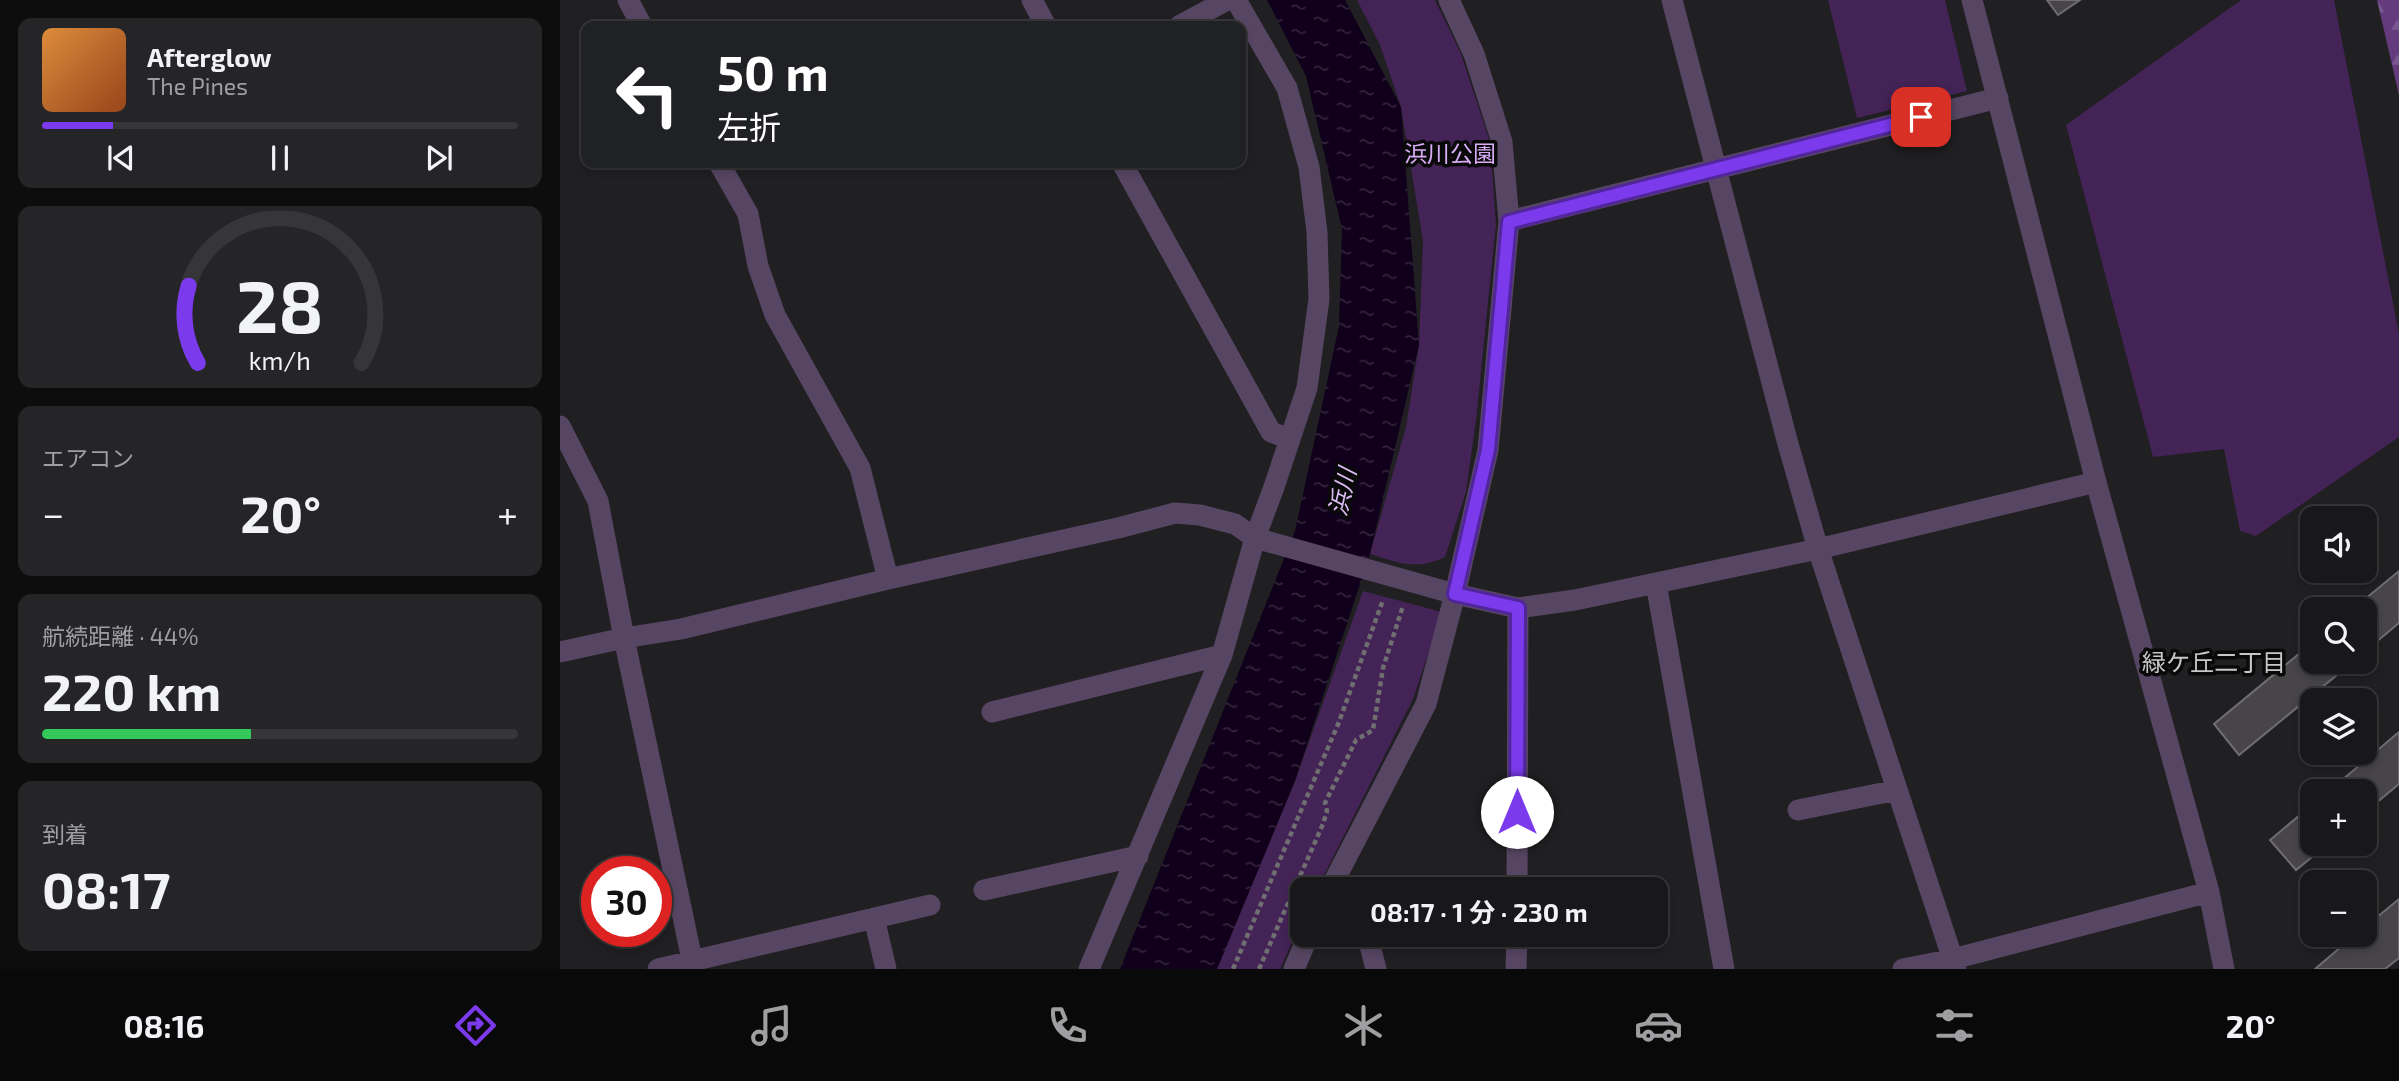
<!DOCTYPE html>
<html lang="ja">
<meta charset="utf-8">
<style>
body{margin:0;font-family:"Exo 2","Noto Sans JP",sans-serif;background:#252426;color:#f1f3f6;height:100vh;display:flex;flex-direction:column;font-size:26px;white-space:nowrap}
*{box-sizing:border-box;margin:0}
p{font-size:23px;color:#9f9fa2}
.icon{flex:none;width:38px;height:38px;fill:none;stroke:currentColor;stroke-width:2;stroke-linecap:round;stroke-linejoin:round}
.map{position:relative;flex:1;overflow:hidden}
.details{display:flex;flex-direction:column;gap:18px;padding:18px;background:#0d0d0e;width:560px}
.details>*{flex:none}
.banner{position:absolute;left:21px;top:21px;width:665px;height:147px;border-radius:14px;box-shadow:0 4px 10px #0003,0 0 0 2px #363638;background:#202124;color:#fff;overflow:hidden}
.buttons{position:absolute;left:1740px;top:506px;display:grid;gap:14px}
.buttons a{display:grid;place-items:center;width:77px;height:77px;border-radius:14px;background:#181719;box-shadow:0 4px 10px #0003,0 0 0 2px #363638;font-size:35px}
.speed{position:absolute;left:21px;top:856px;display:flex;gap:14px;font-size:35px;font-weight:700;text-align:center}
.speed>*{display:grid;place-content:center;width:91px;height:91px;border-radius:50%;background:#181719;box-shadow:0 4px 10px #0003,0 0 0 2px #363638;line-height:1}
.speed .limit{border:10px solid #d22;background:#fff;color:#111}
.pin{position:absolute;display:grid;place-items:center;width:60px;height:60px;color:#fff;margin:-30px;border-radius:14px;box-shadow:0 4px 10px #0006}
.me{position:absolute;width:77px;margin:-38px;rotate:0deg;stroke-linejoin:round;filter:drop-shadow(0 0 5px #0008)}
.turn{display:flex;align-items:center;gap:24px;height:147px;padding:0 21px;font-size:32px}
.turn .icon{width:91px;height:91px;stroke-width:2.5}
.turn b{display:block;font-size:49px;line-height:60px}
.big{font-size:52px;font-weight:700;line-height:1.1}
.details .tile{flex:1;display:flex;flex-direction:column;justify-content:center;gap:10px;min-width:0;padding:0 24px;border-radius:14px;background:#252426}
.details .dial{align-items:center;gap:0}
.dial svg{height:182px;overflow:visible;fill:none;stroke:#363638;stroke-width:7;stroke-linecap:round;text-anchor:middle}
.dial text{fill:#f1f3f6;stroke:none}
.song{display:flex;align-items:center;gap:21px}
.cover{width:84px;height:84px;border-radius:10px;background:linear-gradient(135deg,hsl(30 70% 55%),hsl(20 70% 35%))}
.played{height:7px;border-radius:4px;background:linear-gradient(90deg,#7c3aed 15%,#363638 15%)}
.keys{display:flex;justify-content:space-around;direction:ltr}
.heat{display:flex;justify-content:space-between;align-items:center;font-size:38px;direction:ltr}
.charge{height:10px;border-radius:5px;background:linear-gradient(90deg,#34c759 44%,#363638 0)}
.trip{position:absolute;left:730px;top:877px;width:378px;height:70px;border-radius:14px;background:#181719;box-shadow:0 4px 10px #0003,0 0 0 2px #363638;font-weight:700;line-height:70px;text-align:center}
.tabs{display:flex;height:112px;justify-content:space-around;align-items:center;background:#0a090a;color:#9f9fa2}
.tabs .icon{width:49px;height:49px}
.tabs .selected{color:#7c3aed}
.tabs b{font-size:32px;color:#f1f3f6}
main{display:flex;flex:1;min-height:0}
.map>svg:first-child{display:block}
</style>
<main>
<section class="details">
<div class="tile">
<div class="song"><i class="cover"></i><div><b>Afterglow</b><p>The Pines</p></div></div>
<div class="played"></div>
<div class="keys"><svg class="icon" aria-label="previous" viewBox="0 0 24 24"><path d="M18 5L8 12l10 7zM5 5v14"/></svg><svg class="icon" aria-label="pause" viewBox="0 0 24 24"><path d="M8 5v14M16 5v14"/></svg><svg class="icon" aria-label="next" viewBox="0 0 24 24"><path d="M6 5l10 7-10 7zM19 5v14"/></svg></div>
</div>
<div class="tile dial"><svg viewBox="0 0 100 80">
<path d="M14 69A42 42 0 1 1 86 69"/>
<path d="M14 69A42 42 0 0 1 10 35" stroke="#7c3aed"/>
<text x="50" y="56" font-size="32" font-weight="700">28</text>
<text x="50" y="72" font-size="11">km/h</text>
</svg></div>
<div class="tile"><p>エアコン</p>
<div class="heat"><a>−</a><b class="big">20°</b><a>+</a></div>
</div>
<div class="tile"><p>航続距離 · 44%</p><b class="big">220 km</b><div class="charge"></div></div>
<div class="tile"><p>到着</p><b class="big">08:17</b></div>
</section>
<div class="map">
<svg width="1839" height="969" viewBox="0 0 1839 969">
<defs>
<pattern id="forest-firs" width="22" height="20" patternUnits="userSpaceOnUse" patternTransform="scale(1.75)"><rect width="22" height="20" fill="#643b7d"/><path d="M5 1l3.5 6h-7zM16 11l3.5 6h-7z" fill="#79578f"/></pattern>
<pattern id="water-ripples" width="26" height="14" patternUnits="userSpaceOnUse" patternTransform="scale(1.75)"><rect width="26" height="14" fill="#10001b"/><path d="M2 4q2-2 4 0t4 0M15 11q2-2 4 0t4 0" fill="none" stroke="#32243b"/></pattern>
</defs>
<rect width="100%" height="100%" fill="#201f21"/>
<path fill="url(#forest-firs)" d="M1817,0h22v95z"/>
<path fill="#442357" d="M797,0h78l26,54 29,88 6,82 -20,196 -10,72 -21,65c-30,14 -45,6 -75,-3l36,-127 13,-82 4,-104 -22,-134 -21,-62z
M1268,0h117l22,91 -110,27z
M1681,0h93l65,334v103l-143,99 -16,-5 -16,-82 -71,8 -87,-332z
M803,591l79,21 -29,87 -96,190h-15v31l-22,49h-63l78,-188z"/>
<path fill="url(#water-ripples)" d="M707,0h78l56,107 18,238 -49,209 -75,227 -78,188h-97l175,-438 44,-205 3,-97 -36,-153z"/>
<path fill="#474548" stroke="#6f6d70" stroke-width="2" d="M1487,0h33l-22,15z
M1839,571v52l-35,29v-43h-11z
M1752,643v19h41l-114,93 -25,-31z
M1839,732v52l-35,29v-22h-35z
M1752,805v39h16l-32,26 -26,-30z
M1839,899v59l-14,11h-70l41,-35h8v-6z"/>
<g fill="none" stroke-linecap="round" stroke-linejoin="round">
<path stroke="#6f6e70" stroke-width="4.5" stroke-dasharray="5 3.5" stroke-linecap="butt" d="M673,969l106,-247 44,-122
M699,969l64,-145 4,-13 -2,-8 31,-63 17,-10 10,-62 20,-62"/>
<path stroke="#574663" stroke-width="21" d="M68,0l14,26
M472,0l14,26
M1112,0l116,444 30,105 138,420
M1412,0l124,482 113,410 15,77
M619,26l48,-26
M159,163l29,51 10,52 17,49 85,153 28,111
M562,163l149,269 19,7
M949,221l489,-123
M0,426l38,75 26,137 70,331
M1096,583l68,386
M0,652l64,-14 57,-9 207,-50 230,-51 57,-15 25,2 35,9 20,14 200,56 63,14 57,-8 243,-51 278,-67
M432,712l230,-57
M1238,810l99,-20
M770,889l96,-185 29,-110 33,-144 21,-229 -7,-79 -28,-88 -25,-54
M957,889l1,-281
M424,890l154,-34
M314,918l12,51
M807,934l9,35
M98,969l272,-64
M529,969l133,-314 33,-117 19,-51 33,-99 12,-89 -2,-67 -8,-65 -22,-79 -51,-88
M734,969l15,-35
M956,969l1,-35
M1343,969l50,-10 256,-67"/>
</g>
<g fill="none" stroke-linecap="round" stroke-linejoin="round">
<g stroke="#51269a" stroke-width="18">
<path id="route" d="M957,812l1,-204 -63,-14 33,-144 21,-228 412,-105"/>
</g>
<use href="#route" stroke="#7c3aed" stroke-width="12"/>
</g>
<g text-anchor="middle" stroke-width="7" stroke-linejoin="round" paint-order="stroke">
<g font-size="23" fill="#d9acf8" stroke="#0a090a">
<text x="890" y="162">浜川公園</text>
</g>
<g font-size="24" font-style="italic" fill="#dcbbf4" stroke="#0a090a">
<text transform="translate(783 492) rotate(-77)" y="8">浜川</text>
</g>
<g font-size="24" fill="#c8c6c9" stroke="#0a090a">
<text x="1654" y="671">緑ケ丘二丁目</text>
</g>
</g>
</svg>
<div class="buttons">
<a><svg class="icon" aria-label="sound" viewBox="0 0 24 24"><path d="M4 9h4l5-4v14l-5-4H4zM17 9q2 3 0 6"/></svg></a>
<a><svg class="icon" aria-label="search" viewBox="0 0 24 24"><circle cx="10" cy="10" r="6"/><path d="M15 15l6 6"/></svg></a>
<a><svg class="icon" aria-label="layers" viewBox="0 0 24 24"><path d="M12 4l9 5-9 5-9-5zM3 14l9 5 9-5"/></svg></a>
<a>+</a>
<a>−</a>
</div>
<div class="speed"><div class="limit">30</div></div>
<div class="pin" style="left:1361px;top:117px;background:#d93025"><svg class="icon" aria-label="arrive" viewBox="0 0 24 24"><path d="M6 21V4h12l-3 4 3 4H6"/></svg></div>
<svg class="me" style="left:957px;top:812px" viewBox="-20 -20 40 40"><circle r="19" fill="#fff"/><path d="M0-13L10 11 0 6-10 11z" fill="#7c3aed"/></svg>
<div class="trip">08:17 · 1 分 · 230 m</div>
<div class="banner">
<div class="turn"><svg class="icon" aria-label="left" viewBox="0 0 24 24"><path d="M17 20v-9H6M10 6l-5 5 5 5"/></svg><div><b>50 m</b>左折</div></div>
</div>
</div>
</main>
<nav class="tabs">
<b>08:16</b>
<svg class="icon selected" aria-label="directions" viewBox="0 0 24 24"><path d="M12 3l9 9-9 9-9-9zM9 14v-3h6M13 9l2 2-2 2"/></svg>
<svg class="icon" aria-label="music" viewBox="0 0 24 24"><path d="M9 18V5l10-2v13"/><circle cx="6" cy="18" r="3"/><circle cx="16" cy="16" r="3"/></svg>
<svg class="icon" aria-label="phone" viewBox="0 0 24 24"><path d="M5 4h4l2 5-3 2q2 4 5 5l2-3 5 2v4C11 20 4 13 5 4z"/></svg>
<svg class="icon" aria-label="climate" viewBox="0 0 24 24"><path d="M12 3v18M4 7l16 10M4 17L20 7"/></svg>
<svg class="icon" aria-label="car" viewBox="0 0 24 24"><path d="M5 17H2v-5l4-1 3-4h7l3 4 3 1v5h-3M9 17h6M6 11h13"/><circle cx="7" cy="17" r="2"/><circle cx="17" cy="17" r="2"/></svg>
<svg class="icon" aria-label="filters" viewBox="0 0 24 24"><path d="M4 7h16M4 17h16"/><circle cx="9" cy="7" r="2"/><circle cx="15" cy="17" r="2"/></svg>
<b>20°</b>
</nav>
